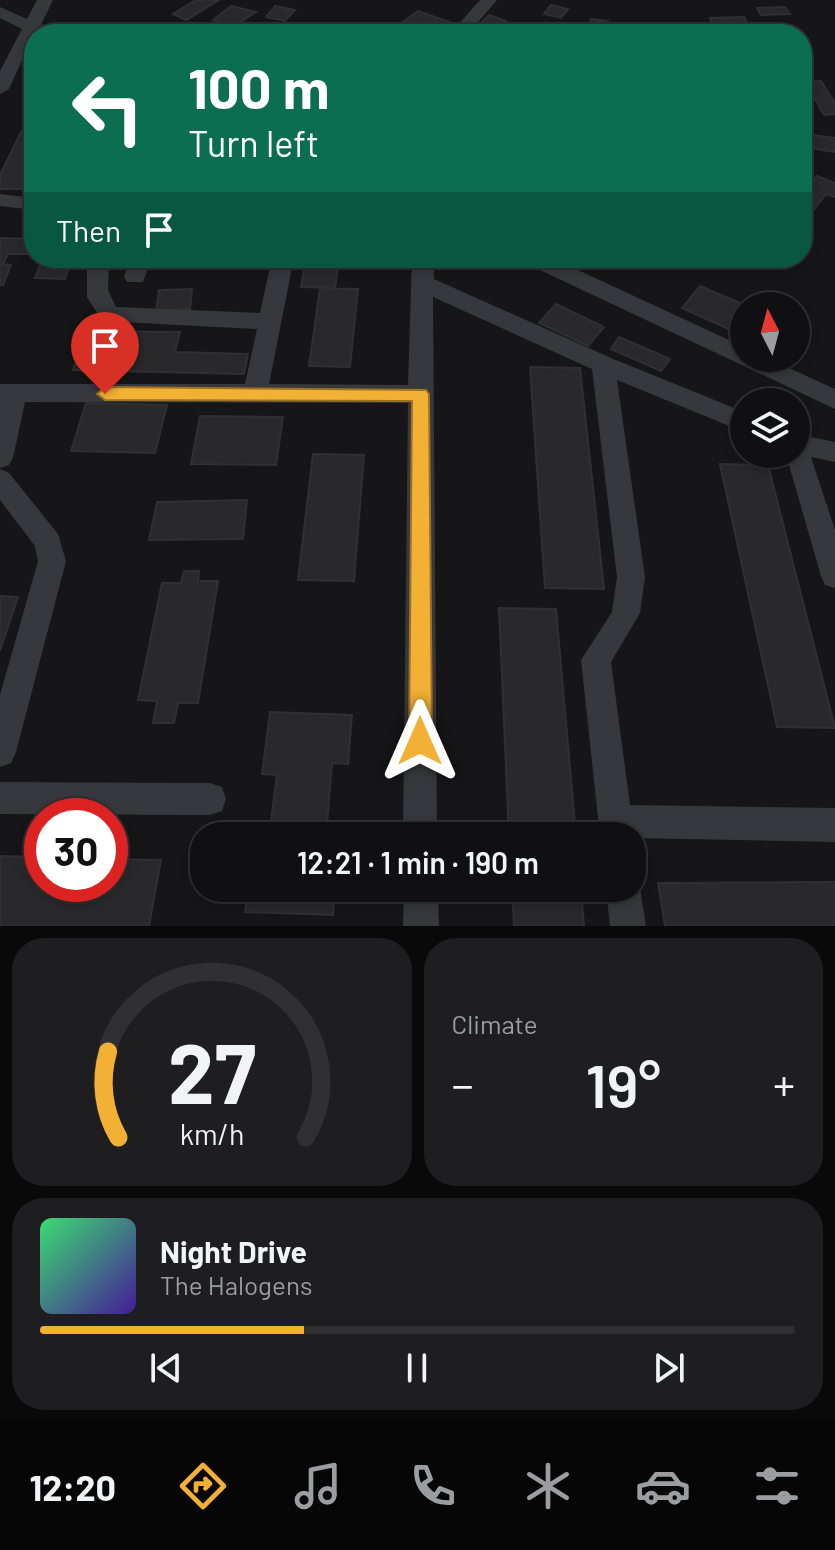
<!DOCTYPE html>
<meta charset="utf-8">
<style>
body{margin:0;font-family:Barlow,sans-serif;background:#1e1e20;color:#f1f3f6;height:100vh;display:flex;flex-direction:column;font-size:30px;white-space:nowrap}
*{box-sizing:border-box;margin:0}
p{font-size:26px;color:#9c9d9f}
.icon{flex:none;width:44px;height:44px;fill:none;stroke:currentColor;stroke-width:2;stroke-linecap:round;stroke-linejoin:round}
.map{position:relative;height:926px;overflow:hidden}
.sheet{display:flex;flex-direction:column;gap:12px;padding:12px;background:#09090a;flex:1}
.sheet>*{flex:none}
.top-card{position:absolute;left:24px;top:24px;width:788px;height:244px;border-radius:32px;box-shadow:0 4px 12px #0003,0 0 0 2px #303032;background:#0b6e4f;color:#fff;overflow:hidden}
.needle{width:52px;rotate:354deg}
.buttons{position:absolute;left:730px;top:292px;display:grid;gap:16px}
.buttons a{display:grid;place-items:center;width:80px;height:80px;border-radius:50%;background:#101012;box-shadow:0 4px 12px #0003,0 0 0 2px #303032;font-size:40px}
.speed{position:absolute;left:24px;top:798px;display:flex;gap:16px;font-size:40px;font-weight:700;text-align:center}
.speed>*{display:grid;place-content:center;width:104px;height:104px;border-radius:50%;background:#101012;box-shadow:0 4px 12px #0003,0 0 0 2px #303032;line-height:1}
.speed .limit{border:12px solid #d22;background:#fff;color:#111}
.pin{position:absolute;display:grid;place-items:center;width:68px;height:68px;color:#fff;margin:-82px -34px;border-radius:50% 50% 50% 0;rotate:-45deg;box-shadow:0 0 8px #0007}
.pin .icon{rotate:45deg}
.me{position:absolute;width:88px;margin:-44px;rotate:0deg;stroke-linejoin:round;filter:drop-shadow(0 0 6px #0008)}
.turn{display:flex;align-items:center;gap:28px;height:168px;padding:0 32px;font-size:36px}
.turn .icon{width:104px;height:104px;stroke-width:2.5}
.turn b{display:block;font-size:56px;line-height:68px}
.then{display:flex;align-items:center;height:76px;padding:0 32px;background:#0003;gap:16px;font-size:30px}
.big{font-size:60px;font-weight:600;line-height:1.1}
.sheet .tile{flex:1;display:flex;flex-direction:column;justify-content:center;gap:12px;min-width:0;padding:0 28px;border-radius:32px;background:#1e1e20}
.sheet .dial{align-items:center;gap:0}
.dial svg{height:208px;overflow:visible;fill:none;stroke:#303032;stroke-width:7;stroke-linecap:round;text-anchor:middle}
.dial text{fill:#f1f3f6;stroke:none}
.song{display:flex;align-items:center;gap:24px}
.cover{width:96px;height:96px;border-radius:12px;background:linear-gradient(135deg,hsl(140 70% 55%),hsl(260 70% 35%))}
.played{height:8px;border-radius:4px;background:linear-gradient(90deg,#f2b134 35%,#303032 35%)}
.keys{display:flex;justify-content:space-around;direction:ltr}
.heat{display:flex;justify-content:space-between;align-items:center;font-size:44px;direction:ltr}
.sheet .tiles{flex:1;display:grid;gap:12px;grid-template-columns:1fr 1fr}
.tile:last-child{grid-column:span 2}
.trip{position:absolute;left:190px;top:822px;width:456px;height:80px;border-radius:32px;background:#101012;box-shadow:0 4px 12px #0003,0 0 0 2px #303032;font-weight:600;line-height:80px;text-align:center}
.dock{display:flex;height:128px;justify-content:space-around;align-items:center;background:#060607;color:#9c9d9f}
.dock .icon{width:56px;height:56px}
.dock .selected{color:#f2b134}
.dock b{font-size:36px;color:#f1f3f6}
.map>svg:first-child{display:block}
</style>
<div class="map">
<svg width="835" height="926" viewBox="0 0 835 926">
<rect width="100%" height="100%" fill="#161618"/>
<path fill="#29292c" stroke="#303034" stroke-width="2" d="M196,0h23l-33,20 -13,-6z
M551,5l17,4 -7,9 -17,-4z
M231,6l25,6 -22,14 -21,-6z
M275,6l20,4 -10,11 -19,-4z
M785,7l5,7 -29,1 -4,-7z
M418,11l40,14 -12,9h-48l-1,-8z
M489,15l17,6 -13,9 -14,-5z
M744,17l9,17h-36l-7,-16z
M591,19l17,2 -3,13h-18z
M821,81l14,22v11l-11,1 -19,-33z
M21,132h13v46l-4,11h-30v-14z
M812,135l23,3v14l-33,-5v-9l10,1z
M817,176l18,7v14l-9,-3 -24,31v-30z
M0,238l34,1v15h-26l-5,10 8,1 -8,20h-3z
M43,258h29l-7,21 -30,-1z
M306,258h33l-4,30 -34,-1z
M706,258h34l-10,11z
M700,286l47,20h-3v30l-62,-28z
M320,288l38,1 -8,78 -41,-1z
M192,289l-2,20 -34,2 3,-21z
M556,304l48,23 -16,19 -49,-23z
M86,331l94,1 -5,20 73,2 -4,20 -171,-4z
M619,337l30,13 21,9 -9,12 -50,-22z
M530,367l50,1 24,221 -59,-1z
M86,403l81,2 -12,48 -84,-2z
M200,416l83,1 -7,48 -85,-1z
M313,454l51,1 -10,126 -56,-1z
M720,464l48,1 67,263 -58,-1z
M247,500l-4,39 -94,1 8,-38z
M184,571h15l-1,10h20l-20,122h-20l-4,20h-21l4,-22 -19,-1 24,-117h19z
M0,596l18,1 -18,54z
M499,608l57,1 20,227h-67z
M270,712l82,3 -4,49 -16,-1 -6,73h-57l8,-61 -15,-1z
M0,856l42,1v27h68v-25l51,1 -12,66h-149z
M835,882v44h-170l-7,-43z
M248,888h87l-2,27 -88,-3z
M512,888h69l3,38h-70z"/>
<g fill="none" stroke-linecap="round" stroke-linejoin="round">
<path fill="#37383d" fill-rule="evenodd" d="M37,0h16l-12,25 12,8 -19,1 -25,55 -9,5v-23l22,-42 -22,-11v-11l27,12z
M480,0h17l-29,34h-18z
M0,194l34,4v12l-34,-4z
M87,258h22l-1,32 8,17 144,6 12,-55h22l-25,126 139,1 4,-127h22v21l177,79 133,54v20l-127,-52 28,197 -5,36 -29,49 19,143 205,3v34l-202,-4 -1,2v-4h-32l-19,-176 31,-48 5,-35 -25,-208 -159,-72 4,539h-34l5,-433 -383,-1 -12,56 -4,7 -9,3v-84h245l12,-55 -155,-8 -15,-24z
M130,258h22l-9,24h-16l-3,-5z
M522,258h30l192,89v11h23l68,31v20l-310,-146z
M796,434l39,8v20l-24,-5 24,73v58l-10,-3 -4,-9 -32,-111 -7,-11h14z
M0,469l9,4 49,61 8,27 -50,191 -5,11 -11,4v-72l38,-134 -3,-15 -35,-46z
M0,782l210,1 12,4 4,12 -4,12 -12,4 -210,-1z
M632,874l8,14 6,38h-36l-4,-38h26z
M404,888h34l1,38h-36z"/>
</g>
<path fill="#f2b134" stroke="#9d7322" stroke-width="2" d="M105,387l321,3 3,4 3,347 -4,8 -8,3 -7,-3 -4,-8 3,-340 -307,-1 -8,-6z"/>
</svg>
<div class="buttons">
<a><svg class="needle" viewBox="-14 -14 28 28"><path d="M0-13l5 13h-10z" fill="#e53935"/><path d="M0 13l5-13h-10z" fill="#9c9d9f"/></svg></a>
<a><svg class="icon" aria-label="layers" viewBox="0 0 24 24"><path d="M12 4l9 5-9 5-9-5zM3 14l9 5 9-5"/></svg></a>
</div>
<div class="speed"><div class="limit">30</div></div>
<div class="pin" style="left:105px;top:394px;background:#d93025"><svg class="icon" aria-label="arrive" viewBox="0 0 24 24"><path d="M6 21V4h12l-3 4 3 4H6"/></svg></div>
<svg class="me" style="left:420px;top:741px" viewBox="-20 -20 40 40"><path d="M0-17L14 15 0 8-14 15z" fill="#f2b134" stroke="#fff" stroke-width="4"/></svg>
<div class="trip">12:21 · 1 min · 190 m</div>
<div class="top-card">
<div class="turn"><svg class="icon" aria-label="left" viewBox="0 0 24 24"><path d="M17 20v-9H6M10 6l-5 5 5 5"/></svg><div><b>100 m</b>Turn left</div></div>
<div class="then">Then<svg class="icon" aria-label="arrive" viewBox="0 0 24 24"><path d="M6 21V4h12l-3 4 3 4H6"/></svg></div>
</div>
</div>
<section class="sheet">
<div class="tiles">
<div class="tile dial"><svg viewBox="0 0 100 80">
<path d="M14 69A42 42 0 1 1 86 69"/>
<path d="M14 69A42 42 0 0 1 10 36" stroke="#f2b134"/>
<text x="50" y="56" font-size="32" font-weight="700">27</text>
<text x="50" y="72" font-size="11">km/h</text>
</svg></div>
<div class="tile"><p>Climate</p>
<div class="heat"><a>−</a><b class="big">19°</b><a>+</a></div>
</div>
<div class="tile">
<div class="song"><i class="cover"></i><div><b>Night Drive</b><p>The Halogens</p></div></div>
<div class="played"></div>
<div class="keys"><svg class="icon" aria-label="previous" viewBox="0 0 24 24"><path d="M18 5L8 12l10 7zM5 5v14"/></svg><svg class="icon" aria-label="pause" viewBox="0 0 24 24"><path d="M8 5v14M16 5v14"/></svg><svg class="icon" aria-label="next" viewBox="0 0 24 24"><path d="M6 5l10 7-10 7zM19 5v14"/></svg></div>
</div>
</div>
</section>
<nav class="dock">
<b>12:20</b>
<svg class="icon selected" aria-label="directions" viewBox="0 0 24 24"><path d="M12 3l9 9-9 9-9-9zM9 14v-3h6M13 9l2 2-2 2"/></svg>
<svg class="icon" aria-label="music" viewBox="0 0 24 24"><path d="M9 18V5l10-2v13"/><circle cx="6" cy="18" r="3"/><circle cx="16" cy="16" r="3"/></svg>
<svg class="icon" aria-label="phone" viewBox="0 0 24 24"><path d="M5 4h4l2 5-3 2q2 4 5 5l2-3 5 2v4C11 20 4 13 5 4z"/></svg>
<svg class="icon" aria-label="climate" viewBox="0 0 24 24"><path d="M12 3v18M4 7l16 10M4 17L20 7"/></svg>
<svg class="icon" aria-label="car" viewBox="0 0 24 24"><path d="M5 17H2v-5l4-1 3-4h7l3 4 3 1v5h-3M9 17h6M6 11h13"/><circle cx="7" cy="17" r="2"/><circle cx="17" cy="17" r="2"/></svg>
<svg class="icon" aria-label="filters" viewBox="0 0 24 24"><path d="M4 7h16M4 17h16"/><circle cx="9" cy="7" r="2"/><circle cx="15" cy="17" r="2"/></svg>
</nav>
